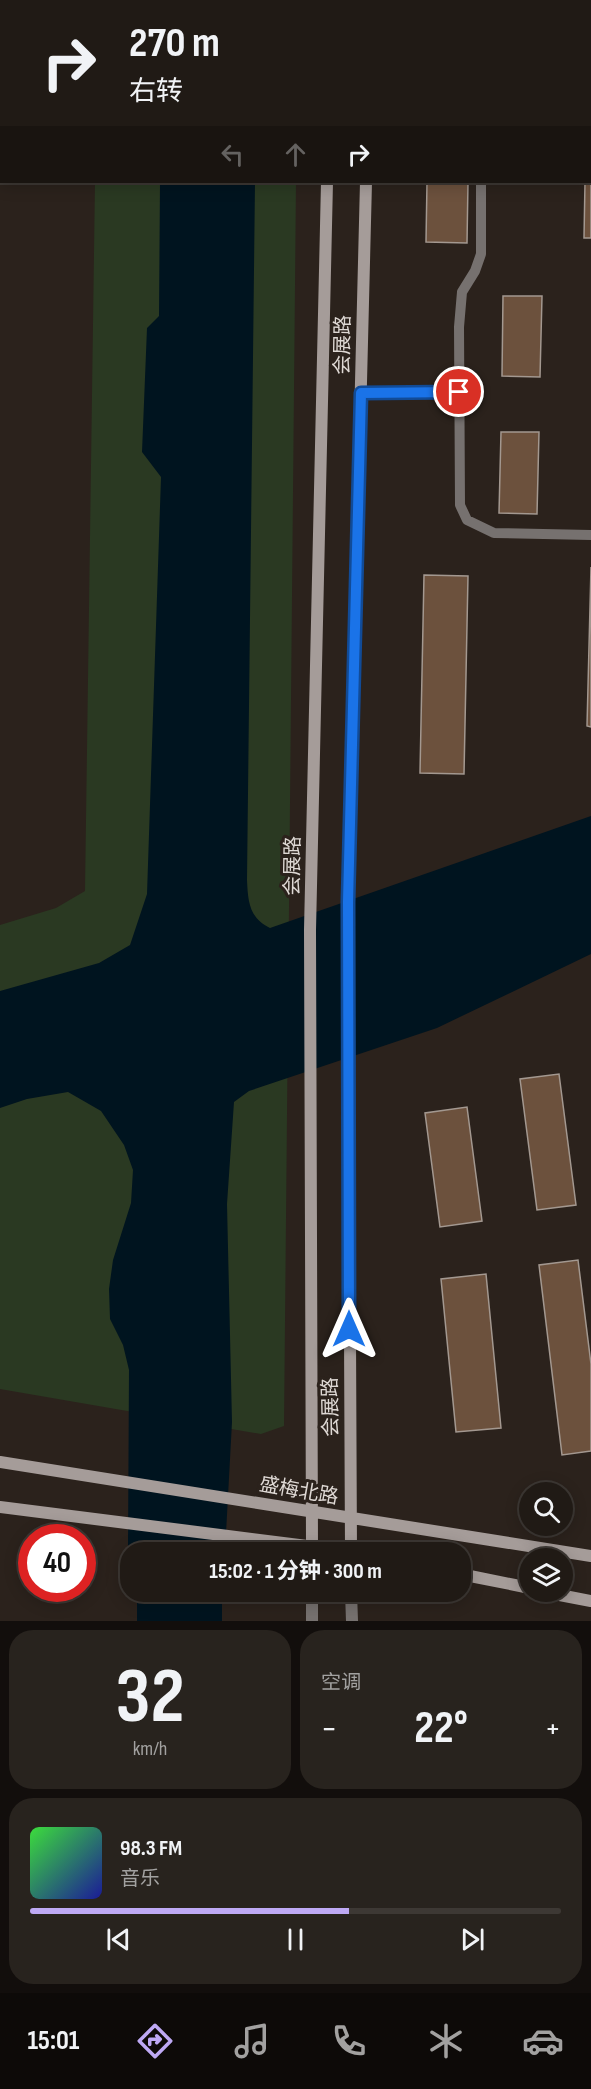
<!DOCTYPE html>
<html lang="zh">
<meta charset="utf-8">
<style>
body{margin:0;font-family:"Sofia Sans Condensed","Noto Sans SC",sans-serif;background:#28231e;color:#f1f3f6;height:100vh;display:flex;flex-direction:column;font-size:22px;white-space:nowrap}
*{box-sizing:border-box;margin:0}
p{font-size:20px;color:#a2a1a0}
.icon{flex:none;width:33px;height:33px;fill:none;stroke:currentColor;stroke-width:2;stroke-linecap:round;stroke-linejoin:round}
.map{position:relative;height:1621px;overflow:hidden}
.details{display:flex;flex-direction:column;gap:9px;padding:9px;background:#120e0c;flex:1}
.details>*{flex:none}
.guide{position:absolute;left:0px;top:0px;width:591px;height:183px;box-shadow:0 3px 15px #0003,0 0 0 2px #3d3834;background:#201a15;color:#f1f3f6;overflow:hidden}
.controls{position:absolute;left:519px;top:1482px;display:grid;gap:12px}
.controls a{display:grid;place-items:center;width:54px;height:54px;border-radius:50%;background:#201a15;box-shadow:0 3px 15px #0003,0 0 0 2px #3d3834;font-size:30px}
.speed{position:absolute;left:18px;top:1524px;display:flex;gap:12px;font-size:30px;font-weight:700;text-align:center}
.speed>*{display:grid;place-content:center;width:78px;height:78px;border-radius:50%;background:#201a15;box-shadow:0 3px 15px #0003,0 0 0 2px #3d3834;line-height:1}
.speed .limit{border:9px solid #d22;background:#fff;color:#111}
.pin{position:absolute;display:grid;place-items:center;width:51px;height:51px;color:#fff;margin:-26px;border:3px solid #fff;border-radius:50%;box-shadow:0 2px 6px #0007}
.me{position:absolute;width:66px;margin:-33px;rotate:0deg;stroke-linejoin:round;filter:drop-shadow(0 0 4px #0008)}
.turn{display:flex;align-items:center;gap:21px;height:126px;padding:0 30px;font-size:27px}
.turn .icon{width:78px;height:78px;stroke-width:2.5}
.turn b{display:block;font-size:42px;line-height:51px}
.lanes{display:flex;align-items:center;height:57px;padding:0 30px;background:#0003;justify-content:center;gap:30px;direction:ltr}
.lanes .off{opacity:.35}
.big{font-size:45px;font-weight:700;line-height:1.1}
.details .tile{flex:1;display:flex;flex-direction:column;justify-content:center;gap:9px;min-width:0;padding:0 21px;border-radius:24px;background:#28231e}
.details .dial{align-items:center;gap:0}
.dial b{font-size:78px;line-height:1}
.song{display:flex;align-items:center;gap:18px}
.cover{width:72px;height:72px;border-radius:9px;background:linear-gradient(135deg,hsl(120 70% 55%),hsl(240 70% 35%))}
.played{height:6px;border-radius:3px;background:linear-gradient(90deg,#bea9f4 60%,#3d3834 60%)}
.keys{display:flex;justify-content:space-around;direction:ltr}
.heat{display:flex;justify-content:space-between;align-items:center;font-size:33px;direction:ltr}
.details .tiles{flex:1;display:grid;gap:9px;grid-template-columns:1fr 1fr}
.tile:last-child{grid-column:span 2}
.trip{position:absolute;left:120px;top:1542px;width:351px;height:60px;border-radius:24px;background:#201a15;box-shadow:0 3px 15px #0003,0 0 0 2px #3d3834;font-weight:700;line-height:60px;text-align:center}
.tabs{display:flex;height:96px;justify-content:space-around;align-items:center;background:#0d0a08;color:#a2a1a0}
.tabs .icon{width:42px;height:42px}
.tabs .selected{color:#bea9f4}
.tabs b{font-size:27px;color:#f1f3f6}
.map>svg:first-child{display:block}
</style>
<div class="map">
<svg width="591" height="1621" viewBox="0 0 591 1621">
<rect width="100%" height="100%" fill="#2b221c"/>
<path fill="#2a3922" d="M95,182h201l-12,1244 -23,8 -261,-45v-464l56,-17 29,-17z"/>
<path fill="#00141f" d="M160,182h95l-8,698c1,21 2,38 23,48l321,-112v138l-154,74 -188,63 -15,11 -7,102 5,218 -7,130h-95v14l-2,-18 1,-178 -6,-25 -13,-26 -1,-30 4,-29 18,-57 2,-33 -9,-25 -23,-34 -33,-19 -41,7 -27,9v-117l99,-28 31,-18 17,-51 14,-417 -19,-25 5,-124 12,-12z
M137,1592h85v29h-85z"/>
<path fill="#6c513d" stroke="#a39890" stroke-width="1.5" d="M590,48l1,1v189h-7l1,-56h5z
M427,182h41l-1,61 -41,-1z
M503,296h39l-2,81 -38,-1z
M501,432h38l-2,82 -38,-1z
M591,567v160l-4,-1z
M424,575l44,1 -4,198 -44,-1z
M559,1074l17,131 -39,5 -17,-131z
M467,1107l15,114 -42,6 -15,-114z
M578,1260l13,104v87l-29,4 -23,-190z
M486,1274l15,154 -45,4 -15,-153z"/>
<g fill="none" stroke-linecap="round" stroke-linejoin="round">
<path stroke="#76716f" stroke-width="10" d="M516,2v-2
M481,182v72l-6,17 -13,21 -3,35 1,178 7,15 27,13 97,2
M361,393l98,-1"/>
<path stroke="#76716f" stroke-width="12" d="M351,1592l1,29
M312,1621v-29"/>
<path stroke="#a59c99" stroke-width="12" d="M331,2v-2
M370,2v-2
M0,1462l591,94
M0,1507l355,45
M312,1547l-2,-617 17,-748
M351,1552l-3,-650 18,-720
M460,1574l70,14
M544,1592l47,9"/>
</g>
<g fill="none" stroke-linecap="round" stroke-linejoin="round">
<g stroke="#114b97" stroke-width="15">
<path id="route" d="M349,1329l-1,-427 13,-509 98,-1"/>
</g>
<use href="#route" stroke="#1a73e8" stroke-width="10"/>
</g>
<g text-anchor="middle" stroke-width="6" stroke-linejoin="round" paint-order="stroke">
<g font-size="20" fill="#ded8d4" stroke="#2b221c">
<text transform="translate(342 345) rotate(-89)" y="7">会展路</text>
<text transform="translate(292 866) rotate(-89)" y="7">会展路</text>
<text transform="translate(330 1407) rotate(-91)" y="7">会展路</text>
<text transform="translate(299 1490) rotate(10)" y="7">盛梅北路</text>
</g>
</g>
</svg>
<div class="controls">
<a><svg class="icon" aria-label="search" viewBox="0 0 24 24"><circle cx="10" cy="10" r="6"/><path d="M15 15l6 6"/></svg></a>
<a><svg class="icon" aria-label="layers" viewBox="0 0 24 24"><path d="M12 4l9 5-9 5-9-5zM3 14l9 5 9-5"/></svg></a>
</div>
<div class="speed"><div class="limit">40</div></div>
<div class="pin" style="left:459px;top:392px;background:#d93025"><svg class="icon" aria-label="arrive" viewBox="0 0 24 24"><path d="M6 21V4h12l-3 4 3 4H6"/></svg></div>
<svg class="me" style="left:349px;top:1329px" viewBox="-20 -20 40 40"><path d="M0-17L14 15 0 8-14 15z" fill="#1a73e8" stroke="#fff" stroke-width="4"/></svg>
<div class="trip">15:02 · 1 分钟 · 300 m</div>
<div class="guide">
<div class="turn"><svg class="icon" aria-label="right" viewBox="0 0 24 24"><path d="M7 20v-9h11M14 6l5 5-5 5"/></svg><div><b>270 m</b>右转</div></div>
<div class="lanes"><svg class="icon off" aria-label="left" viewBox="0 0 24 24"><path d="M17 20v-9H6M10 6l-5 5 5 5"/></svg><svg class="icon off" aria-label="ahead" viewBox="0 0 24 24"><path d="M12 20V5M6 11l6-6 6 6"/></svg><svg class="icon" aria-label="right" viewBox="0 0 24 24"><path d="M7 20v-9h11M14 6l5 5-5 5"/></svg></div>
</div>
</div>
<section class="details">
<div class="tiles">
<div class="tile dial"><b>32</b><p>km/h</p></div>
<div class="tile"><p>空调</p>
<div class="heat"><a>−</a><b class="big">22°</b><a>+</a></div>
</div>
<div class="tile">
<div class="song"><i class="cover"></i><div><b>98.3 FM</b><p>音乐</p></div></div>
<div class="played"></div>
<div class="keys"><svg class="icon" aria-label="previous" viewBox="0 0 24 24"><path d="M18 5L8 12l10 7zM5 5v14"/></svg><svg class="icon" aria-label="pause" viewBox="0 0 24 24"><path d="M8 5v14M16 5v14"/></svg><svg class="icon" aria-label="next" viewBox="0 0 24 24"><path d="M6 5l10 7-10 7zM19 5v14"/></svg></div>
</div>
</div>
</section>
<nav class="tabs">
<b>15:01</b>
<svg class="icon selected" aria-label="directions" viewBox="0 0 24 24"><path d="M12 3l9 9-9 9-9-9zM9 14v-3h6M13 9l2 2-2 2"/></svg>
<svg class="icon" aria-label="music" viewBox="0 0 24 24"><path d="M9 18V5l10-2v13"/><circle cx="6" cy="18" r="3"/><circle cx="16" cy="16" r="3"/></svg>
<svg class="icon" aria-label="phone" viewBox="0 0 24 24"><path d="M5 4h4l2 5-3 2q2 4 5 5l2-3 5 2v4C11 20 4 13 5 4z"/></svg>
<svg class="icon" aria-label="climate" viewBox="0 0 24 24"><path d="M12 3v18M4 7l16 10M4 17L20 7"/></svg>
<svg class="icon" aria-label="car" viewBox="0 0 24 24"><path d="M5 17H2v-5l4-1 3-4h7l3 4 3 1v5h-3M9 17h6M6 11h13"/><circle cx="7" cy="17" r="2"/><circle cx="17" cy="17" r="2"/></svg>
</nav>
